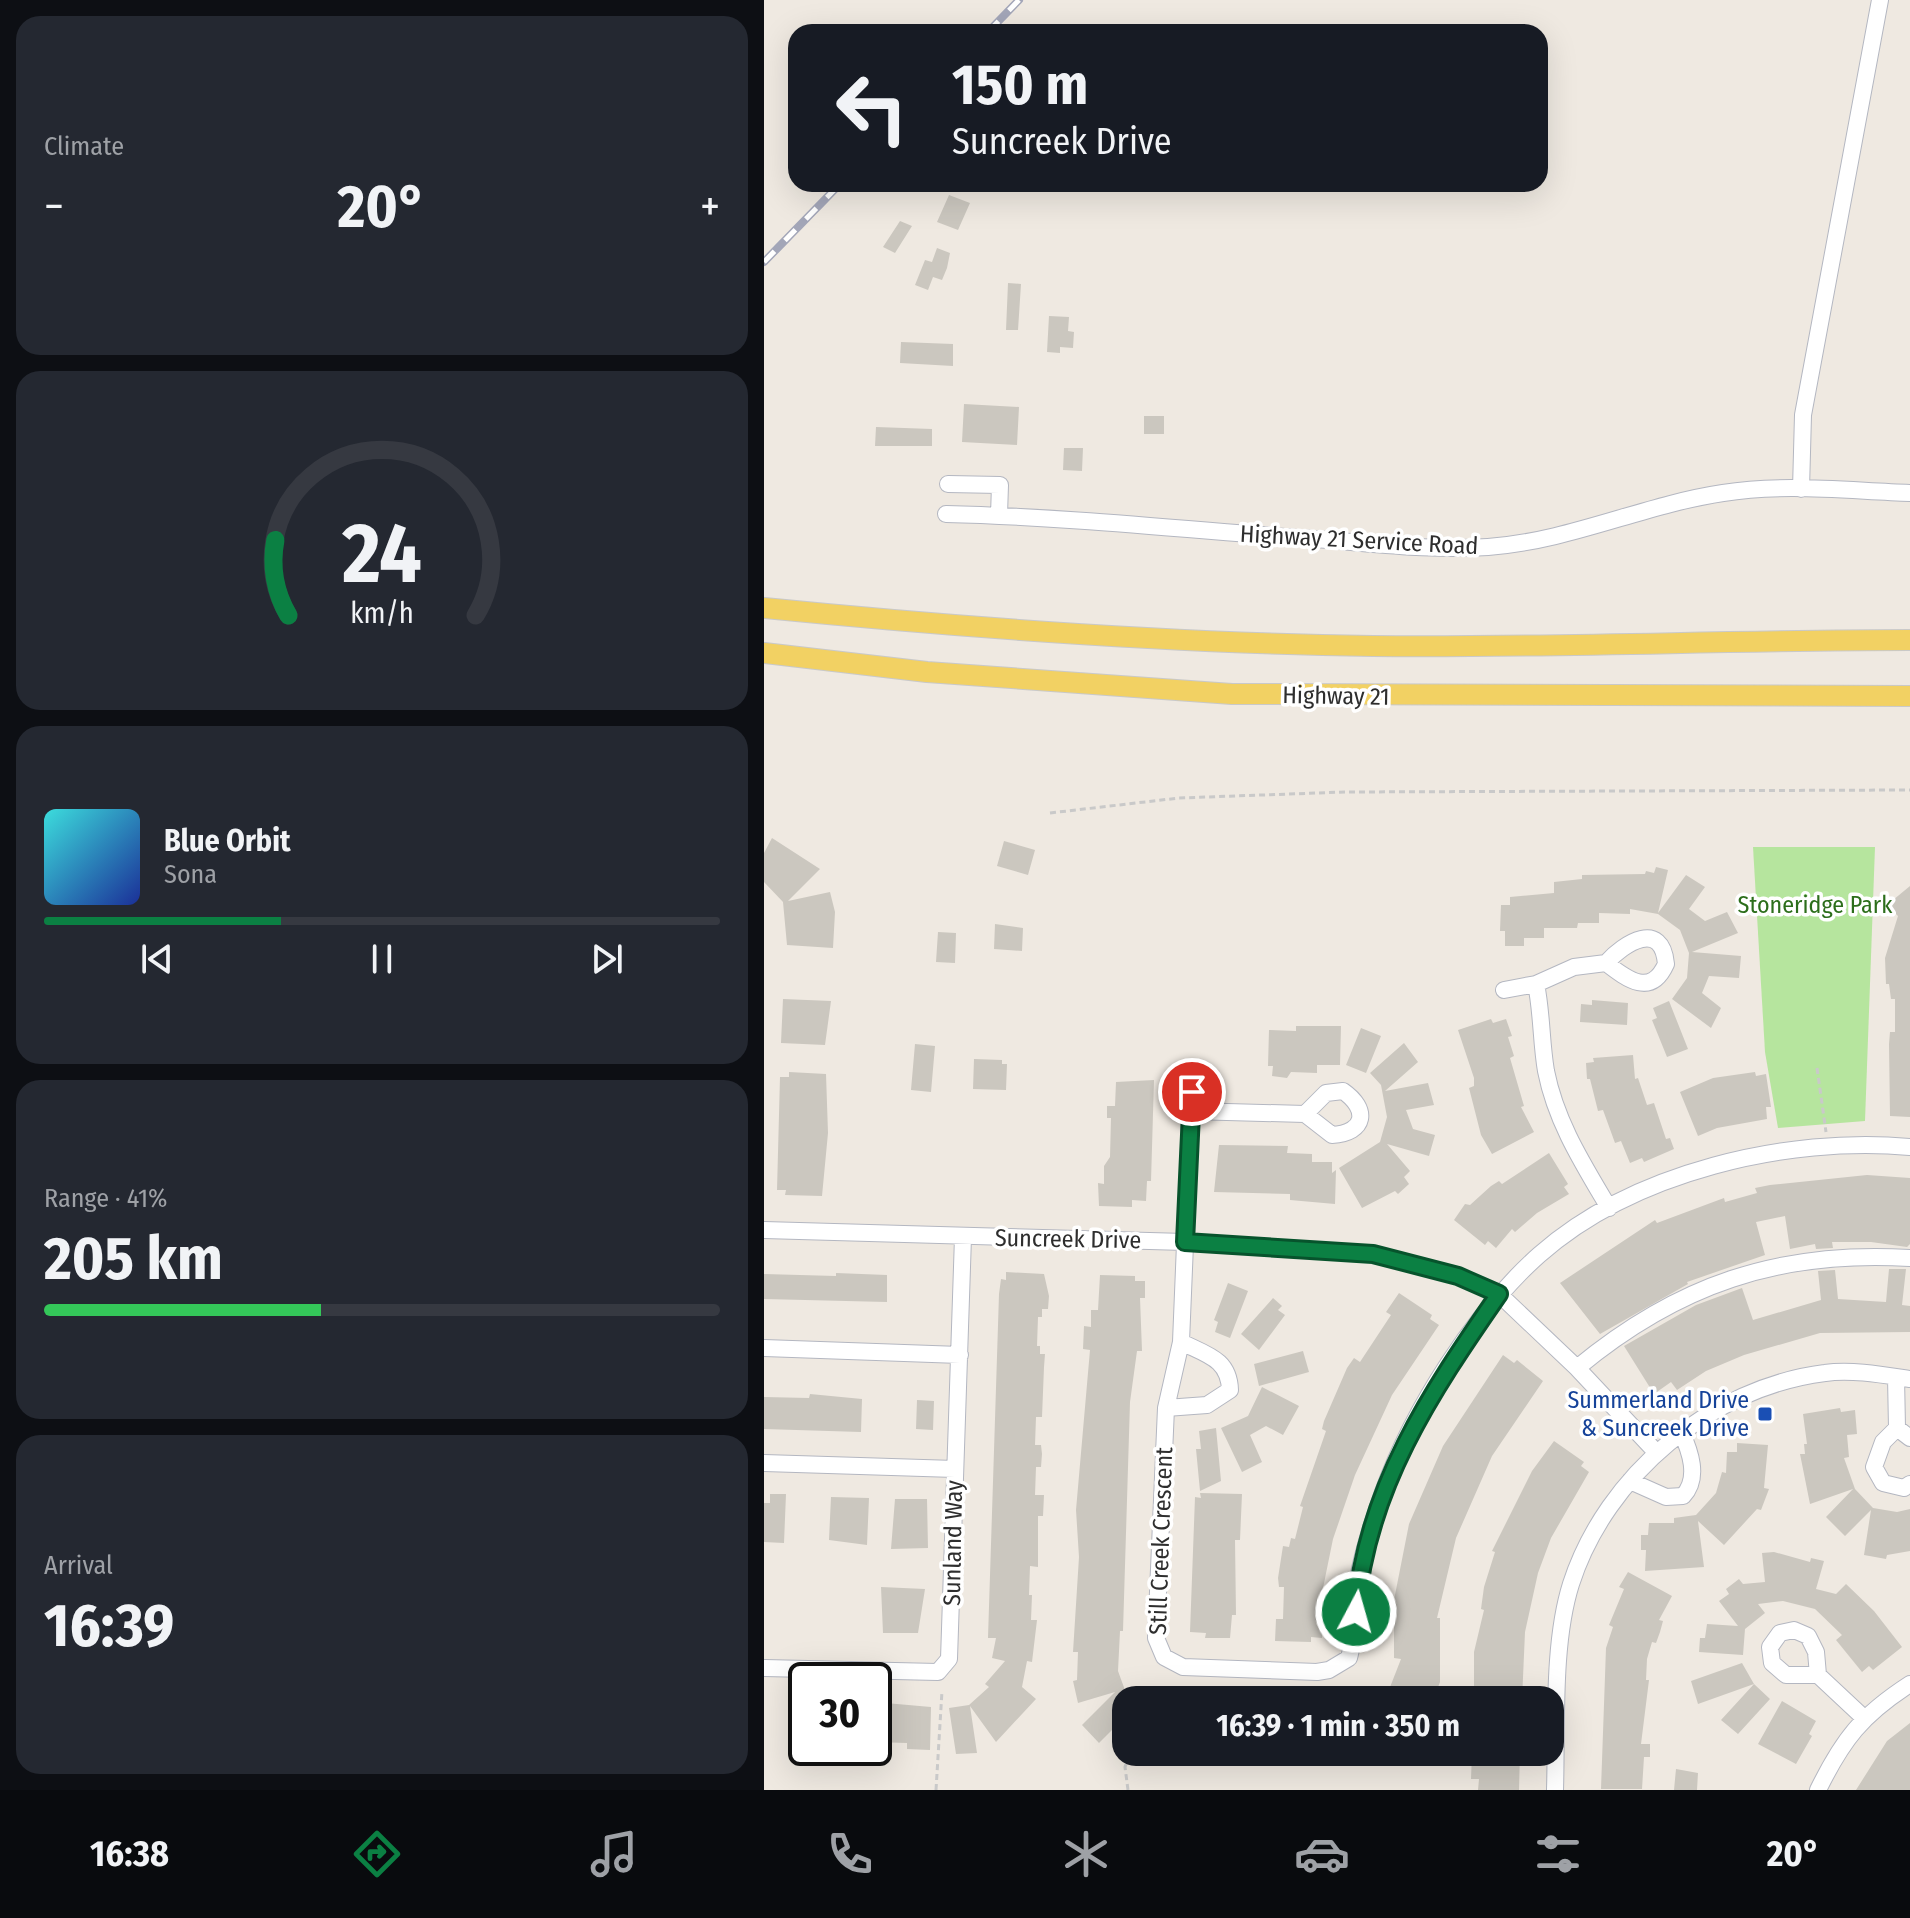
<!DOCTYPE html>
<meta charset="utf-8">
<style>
body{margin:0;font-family:"Fira Sans Condensed",sans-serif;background:#242831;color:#f1f3f6;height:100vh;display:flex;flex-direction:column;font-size:30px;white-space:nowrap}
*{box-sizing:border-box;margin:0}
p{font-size:26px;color:#9ea1a6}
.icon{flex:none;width:44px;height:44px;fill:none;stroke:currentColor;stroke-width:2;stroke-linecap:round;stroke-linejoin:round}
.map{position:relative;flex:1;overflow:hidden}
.panel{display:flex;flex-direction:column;gap:16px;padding:16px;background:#0d0f14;width:764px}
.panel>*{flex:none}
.guide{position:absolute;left:24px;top:24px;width:760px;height:168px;border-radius:24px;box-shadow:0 8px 32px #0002;background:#171b24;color:#f1f3f6;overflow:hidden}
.speed{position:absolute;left:24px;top:1662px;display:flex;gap:16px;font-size:40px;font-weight:700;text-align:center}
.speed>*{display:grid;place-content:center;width:104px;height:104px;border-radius:50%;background:#171b24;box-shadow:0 8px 32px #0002;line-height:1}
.speed .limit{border:4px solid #111;border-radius:12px;background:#fff;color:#111}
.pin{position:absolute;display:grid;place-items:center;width:68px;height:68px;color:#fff;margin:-34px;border:4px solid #fff;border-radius:50%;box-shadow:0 2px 8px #0007}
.me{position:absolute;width:88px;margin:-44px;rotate:6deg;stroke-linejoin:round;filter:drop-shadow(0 0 6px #0008)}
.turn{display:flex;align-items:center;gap:28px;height:168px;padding:0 32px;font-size:36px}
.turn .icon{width:104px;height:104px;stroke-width:2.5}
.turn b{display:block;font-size:56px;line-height:68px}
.big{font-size:60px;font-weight:700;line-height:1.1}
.panel .card{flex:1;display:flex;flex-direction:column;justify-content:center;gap:12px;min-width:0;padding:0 28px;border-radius:24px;background:#242831}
.panel .dial{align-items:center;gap:0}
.dial svg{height:208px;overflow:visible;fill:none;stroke:#363941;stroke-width:7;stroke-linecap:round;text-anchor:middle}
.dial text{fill:#f1f3f6;stroke:none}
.song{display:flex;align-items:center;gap:24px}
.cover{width:96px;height:96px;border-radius:12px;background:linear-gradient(135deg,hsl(180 70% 55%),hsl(230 70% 35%))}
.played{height:8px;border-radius:4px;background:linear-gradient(90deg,#0b8043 35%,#363941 35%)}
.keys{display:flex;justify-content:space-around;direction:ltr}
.heat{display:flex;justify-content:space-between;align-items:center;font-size:44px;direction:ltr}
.charge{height:12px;border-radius:6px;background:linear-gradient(90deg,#34c759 41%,#363941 0)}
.trip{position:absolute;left:348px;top:1686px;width:452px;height:80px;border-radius:24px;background:#171b24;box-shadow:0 8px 32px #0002;font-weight:700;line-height:80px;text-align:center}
.dock{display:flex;height:128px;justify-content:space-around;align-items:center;background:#090b0e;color:#9ea1a6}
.dock .icon{width:56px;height:56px}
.dock .selected{color:#0b8043}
.dock b{font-size:36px;color:#f1f3f6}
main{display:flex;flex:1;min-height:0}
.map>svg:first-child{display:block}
</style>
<main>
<section class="panel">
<div class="card"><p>Climate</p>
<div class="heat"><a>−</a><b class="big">20°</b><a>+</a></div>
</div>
<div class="card dial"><svg viewBox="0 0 100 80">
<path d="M14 69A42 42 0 1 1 86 69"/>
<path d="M14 69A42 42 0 0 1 9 40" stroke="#0b8043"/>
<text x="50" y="56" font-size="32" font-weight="700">24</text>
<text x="50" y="72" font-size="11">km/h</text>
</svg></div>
<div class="card">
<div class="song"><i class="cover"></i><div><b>Blue Orbit</b><p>Sona</p></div></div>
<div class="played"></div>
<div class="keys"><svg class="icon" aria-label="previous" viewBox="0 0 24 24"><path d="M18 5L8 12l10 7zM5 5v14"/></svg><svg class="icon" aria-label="pause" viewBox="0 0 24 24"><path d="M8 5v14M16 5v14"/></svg><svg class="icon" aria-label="next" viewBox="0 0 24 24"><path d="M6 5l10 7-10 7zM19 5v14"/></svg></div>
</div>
<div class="card"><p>Range · 41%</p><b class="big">205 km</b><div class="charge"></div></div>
<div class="card"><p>Arrival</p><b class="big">16:39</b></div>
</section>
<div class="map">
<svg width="1146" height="1790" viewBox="0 0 1146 1790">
<rect width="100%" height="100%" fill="#efe9e1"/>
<path fill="#b6e59e" d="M989,847h122l-10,274 -87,7 -13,-76z"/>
<path fill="#cbc7bf" d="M185,195l21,8 -12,27 -21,-8z
M136,221l12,5 -17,27 -12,-6z
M173,248l13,5 -3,15 -5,12 -9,-3 -5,13 -13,-5 10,-25 7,2z
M244,283l13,1 -3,46h-12z
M285,316l20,1 -1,14 6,1 -1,16 -13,-1v6l-13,-1z
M137,342l52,2v22l-53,-3z
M200,404l55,3 -2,38 -55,-3z
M380,416h20v18h-20z
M112,427l56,2v17h-57z
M300,448h19l-1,23 -19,-1z
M8,838l48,31 -32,32 42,-9 5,20 -2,36 -46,-3 -4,-43 -19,-20v-29z
M240,841l31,9 -7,25 -31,-9z
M892,867l12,3 -10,43 28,-38 19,12 -16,22 16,12 22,-9 11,21 -46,19 49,4 -2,22 -30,-2 -7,17 19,15 -10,20 -39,-29 15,-21 2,-25 -9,-23 -22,-16 -28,-5v5l-31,-1v10h-21l-1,5h-33v10h-20v8h-19v-15h-5l1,-26h9v-8l44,-4v-11l28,-3v-4l63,-1 1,-3 8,2z
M1146,886v231l-20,-1 -1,-72 1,-12h5v-33h-4l-2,-15h-3l-1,-26 13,-42 -11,-11z
M231,924l28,4 -1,23 -28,-2z
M174,932l18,1 -1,30 -19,-1z
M19,999l48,2 -6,44 -44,-2z
M828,1000l36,3 -1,22 -47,-3 1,-18 11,1z
M905,1001l19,48 -21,8 -15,-37 5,-2 -4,-10z
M727,1019l2,4 13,-4 6,17 -4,1 6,19 -4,2 14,48 -3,1 13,25 -42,22 -11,-19 -12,-47 5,-2v-8l-16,-48z
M532,1026h45l-1,39h-23v8l-26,-1 -4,6 -15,-2 1,-10h-5l1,-36 27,1z
M597,1028l20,8 -15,37 -20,-8z
M640,1043l14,19 -33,29 43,-8 6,22 -28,5 7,19 22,6 -6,21 -42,-12 23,27 -6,6 5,7 -11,10 -3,-3 -33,17 -23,-40 41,-26 7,-25 -6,-32 -11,-12z
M151,1044l20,2 -4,46 -20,-2z
M869,1055l2,24 3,-1 9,27 7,-2 12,36 4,-1 4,11 -30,13 -2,-4 -12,5 -9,-22 -6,2 -12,-33 -5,1 -8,-32h-3l-1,-16 8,-1 -1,-4z
M210,1059l28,1v4h5l-1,26 -33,-1z
M25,1072l37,2 2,59 -6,63 -37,-1 1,-5h-9l3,-113h9z
M991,1072l1,4 10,-2 5,33h-5l1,12 -50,9 -19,8 -18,-44 33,-14z
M390,1080l-3,101h-4l-1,20 -14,-1v7l-33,-1 -1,-23 6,1v-18l6,-9 1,-39h-4v-12h8l1,-24z
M455,1145l69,1 -1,7 25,1v8h20v11l4,-3 -1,34 -45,-4v-6l-76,-2z
M785,1153l19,31 -4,3 5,7 -32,19 -22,19 -3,-3 -16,19 -8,-7 -3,4 -31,-25 11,-16 5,1 21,-19 8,-5 3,3z
M1103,1175l43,3v66l-3,3 -36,-5h-39l1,6 -17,1 -1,-5 -25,5 -5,-33 -29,6 9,33 -78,27 1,2 -88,50 -40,-51 95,-63 2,3 67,-25 1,4 32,-9 -2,-5 15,-3z
M1125,1269h17l-4,36 8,1v26l-90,1 -76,22 -38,16 -29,19 -6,-8 -17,12 -30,-48 72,-41 46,-17 11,32 68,-20 -3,-29 17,-1 3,29 48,3z
M242,1272l38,2 5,22 -1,13h-6v8h-4l-1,29h3v8h5l-1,13 -2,50h-6l-1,28h6l1,9 -1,13h-5l-1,28h9l-1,21h-5v51l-8,-1 -1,29h3l-1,25h6l-5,42 -5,-1 -5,26 14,12 -40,43 -26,-36 7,47 -21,1 -7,-46 20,-3 20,-18 -4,-3 20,-23 -13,-3 4,-20h-8l11,-344 2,-15 5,1z
M72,1273l51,2v27l-123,-3v-25l72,2z
M336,1275l35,1v5h10v17h-5l2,53h-5l-7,51 -7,229h-3l-2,40 8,22v23l-27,27 -17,-18 33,-33 -37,11 -5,-22 4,-1 1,-28h-5l6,-95 -3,-47 14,-160 -7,-1 1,-23 7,1v-17h7z
M464,1283l20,8 -18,47 -15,-6 3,-10 -4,-2z
M635,1293l33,22 -2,4 9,6 -47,70 -37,80 -22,64 -10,49 -1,50 -11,-1v5l-36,-1 1,-22h7l1,-32h-5l-1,-9 5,-32 6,1 2,-9 4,1 8,-32 -3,-1 26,-75 -4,-2 2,-8 23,-53 7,-10 6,4 31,-47 -5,-3z
M509,1298l9,8 -4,4 7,5 -26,35 -18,-16z
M539,1351l6,21 -50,14 -5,-22z
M739,1355l11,8 3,-3 26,21 -51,75 -36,82 -19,80h3v64l-7,18h-48l16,-41 -7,-1v-58l15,-76 34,-78z
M498,1387l37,19 -16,29 -17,-9 -16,9 12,27 -20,10 -21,-44 27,-12z
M46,1394l52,5 -1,33 -97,-3v-32l45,1z
M153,1400l17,1 -1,29 -17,-1z
M1076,1408l1,4 14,-2 2,24 -10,1 2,22 -5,1 11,31 18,19 24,4 13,-3v42l-23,4 -1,4 -22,-4 7,-45 -26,26 -19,-19 27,-28 -43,15 -10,-50h5l-1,-10h3l-4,-30z
M452,1428l5,53 -21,10 -4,-42h5l-2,-18z
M790,1441l30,21 -3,4 8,6 -38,66 -13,35 -13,59 -3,68h-44v-8l-4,-1v-39l10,-42 -3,-1 3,-22 11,-35 -3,-1 40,-80z
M973,1443l31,2 -4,43 5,1 -8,21 -4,-1 -33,36 -26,-24 6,46 -59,4 1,-21h-5v-15h7l1,-12h25v-5l22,-3 20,-22 6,-21 4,1 1,-21h10z
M436,1493l42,1 -2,46h-5l1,75h-4l-2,23h-25l1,-5 -16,-1 5,-135 6,1z
M6,1494h16l-2,49 -20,-1v-39h6z
M67,1497l38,1 -2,47 -38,-5z
M131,1499h32l1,49 -37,1z
M1010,1552l36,10 1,-4 13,3 -8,28 20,5 10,-10 28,27 28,36 -29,23 -4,-4 -7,6 -26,-32 6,-5 -27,-26 -32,-8 -25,3 7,9 -20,16 -2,26 -44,-3 1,-14h5l2,-14 31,2 -19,-25 10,-7 -3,-5 13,-10 4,5 22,-2 -3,-29z
M864,1572l44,24 -13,24 4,1 -3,11 -4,11 -4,-1 -5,17 -1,21h3l-8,64h9v13h-6l-2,32h-41l5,-141 7,-21 -4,-2 15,-36 -5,-2z
M117,1587l44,2 -7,44h-35z
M978,1663l12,21 -56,20 -7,-23z
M990,1684l16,15 -32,35 -17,-14z
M1018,1701l34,20 -7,13 3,2 -16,28 -38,-20z
M110,1702l57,5 -1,43 -23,-1v-6l-33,-1z
M1146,1723v67h-54l31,-49z
M708,1752h48l-1,38h-41l1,-11h-8z
M912,1769l22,4 -1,17h-23z"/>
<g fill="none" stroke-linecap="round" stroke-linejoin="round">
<g stroke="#b4b7c1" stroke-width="18">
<path id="minor" d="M184,484l52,1 -1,30
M1037,489l2,-74 77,-415
M182,514c123,3 245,16 367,25 58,4 117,12 175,8 82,-6 155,-42 235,-54 61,-10 126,-2 187,0
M842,963c18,-20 56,-44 60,1 -15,33 -38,16 -60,-1l-32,4 -38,17c6,29 5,58 10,87 10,51 37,93 63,137
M740,990l32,-6
M428,1073l-11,269 -15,66 -10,230 8,19 19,10 134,5 12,-2 20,-12c7,-26 5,-53 9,-79 5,-29 15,-59 25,-87 30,-83 91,-179 156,-237 94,-83 248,-119 371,-108
M427,1111l114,3 27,21c34,-2 37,-26 11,-44l-17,2 -21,21
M0,1230l421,12 188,12 85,22 41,18 78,74 79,84
M0,1348l196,7
M813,1368c100,-83 202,-118 333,-110
M1132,1377l1,51 -14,14 -9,25 9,16 21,5 6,-4
M402,1408l41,-3 23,-15c-1,-31 -23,-35 -49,-48
M1133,1428l13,10
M0,1463l191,6
M866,1481l36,16 17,-1c17,-18 7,-45 -2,-65
M0,1668l174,4 11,-13 14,-422
M1054,1675h-32l-14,-12 -2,-16 10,-14 14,-3 14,6 8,16 2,23 46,43
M791,1790c2,-63 -3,-146 16,-206 35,-109 141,-197 254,-211 26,-4 59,2 85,6
M1054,1790c25,-51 44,-75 92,-106"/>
</g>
<g stroke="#c9c9c9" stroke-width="22">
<path id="major" d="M0,608c202,20 405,35 609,38 179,2 358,-6 537,-6
M0,653l163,19 305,22 678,2"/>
</g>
<path stroke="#c9c9c9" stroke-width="3" stroke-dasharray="6 4" stroke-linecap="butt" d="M286,813l129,-15 166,-6 565,-2
M1053,1068l9,64
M384,1700l4,-12
M172,1790l6,-99
M364,1790l-3,-23 5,-15"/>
<use href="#minor" stroke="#fff" stroke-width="16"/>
<use href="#major" stroke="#f2d163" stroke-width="20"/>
<g stroke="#a3a6b8" stroke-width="8">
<path id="rail" d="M224,32l31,-32
M0,262l76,-78"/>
</g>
<use href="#rail" stroke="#fff" stroke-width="5" stroke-dasharray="15" stroke-linecap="butt"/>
</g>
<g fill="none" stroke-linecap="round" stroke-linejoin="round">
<g stroke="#07532c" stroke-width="20">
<path id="route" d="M428,1092l-7,150 188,12 85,22 41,18c-68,98 -133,195 -143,318"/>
</g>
<use href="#route" stroke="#0b8043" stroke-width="14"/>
</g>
<rect fill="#1a4fb4" stroke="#fff" stroke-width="3" x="993" y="1406" width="16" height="16" rx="4"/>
<g text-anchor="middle" stroke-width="7" stroke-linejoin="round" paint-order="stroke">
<g font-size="24" fill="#2e2e2e" stroke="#fff">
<text transform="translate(595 540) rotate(3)" y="8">Highway 21 Service Road</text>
<text transform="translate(572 696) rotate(1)" y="8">Highway 21</text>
<text transform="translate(304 1239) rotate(1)" y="8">Suncreek Drive</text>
<text transform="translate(397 1541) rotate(-88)" y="8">Still Creek Crescent</text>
<text transform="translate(189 1543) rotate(-89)" y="8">Sunland Way</text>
</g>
<g font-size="24" fill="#2c6e1b" stroke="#fff">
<text x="1051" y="913">Stoneridge Park</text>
</g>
<g font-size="24" fill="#164399" stroke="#fff" text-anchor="end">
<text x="985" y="1408">Summerland Drive<tspan x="985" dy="28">&amp; Suncreek Drive</tspan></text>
</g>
</g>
</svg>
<div class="speed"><div class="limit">30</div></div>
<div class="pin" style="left:428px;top:1092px;background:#d93025"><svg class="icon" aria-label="arrive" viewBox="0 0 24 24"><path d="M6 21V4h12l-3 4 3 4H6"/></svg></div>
<svg class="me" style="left:592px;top:1612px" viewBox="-20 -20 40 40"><circle r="17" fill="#0b8043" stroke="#fff" stroke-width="3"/><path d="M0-11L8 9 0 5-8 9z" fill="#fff"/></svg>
<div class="trip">16:39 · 1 min · 350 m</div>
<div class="guide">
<div class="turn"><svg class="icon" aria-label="left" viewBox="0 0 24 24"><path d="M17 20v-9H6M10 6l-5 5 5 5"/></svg><div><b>150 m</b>Suncreek Drive</div></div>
</div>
</div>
</main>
<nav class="dock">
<b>16:38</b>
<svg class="icon selected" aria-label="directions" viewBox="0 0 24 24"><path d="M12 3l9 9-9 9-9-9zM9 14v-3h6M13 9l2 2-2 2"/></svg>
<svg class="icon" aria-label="music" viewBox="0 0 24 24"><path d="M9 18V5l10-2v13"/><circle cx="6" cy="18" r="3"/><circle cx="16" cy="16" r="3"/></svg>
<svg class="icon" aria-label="phone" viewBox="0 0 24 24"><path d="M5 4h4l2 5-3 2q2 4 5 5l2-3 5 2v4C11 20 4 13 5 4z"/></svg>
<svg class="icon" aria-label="climate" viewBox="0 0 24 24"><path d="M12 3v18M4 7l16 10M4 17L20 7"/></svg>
<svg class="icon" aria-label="car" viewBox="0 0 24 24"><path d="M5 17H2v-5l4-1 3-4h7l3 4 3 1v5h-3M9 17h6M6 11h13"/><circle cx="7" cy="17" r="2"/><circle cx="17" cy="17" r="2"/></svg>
<svg class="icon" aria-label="filters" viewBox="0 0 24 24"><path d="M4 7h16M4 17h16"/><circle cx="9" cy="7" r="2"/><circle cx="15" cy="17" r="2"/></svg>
<b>20°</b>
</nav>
